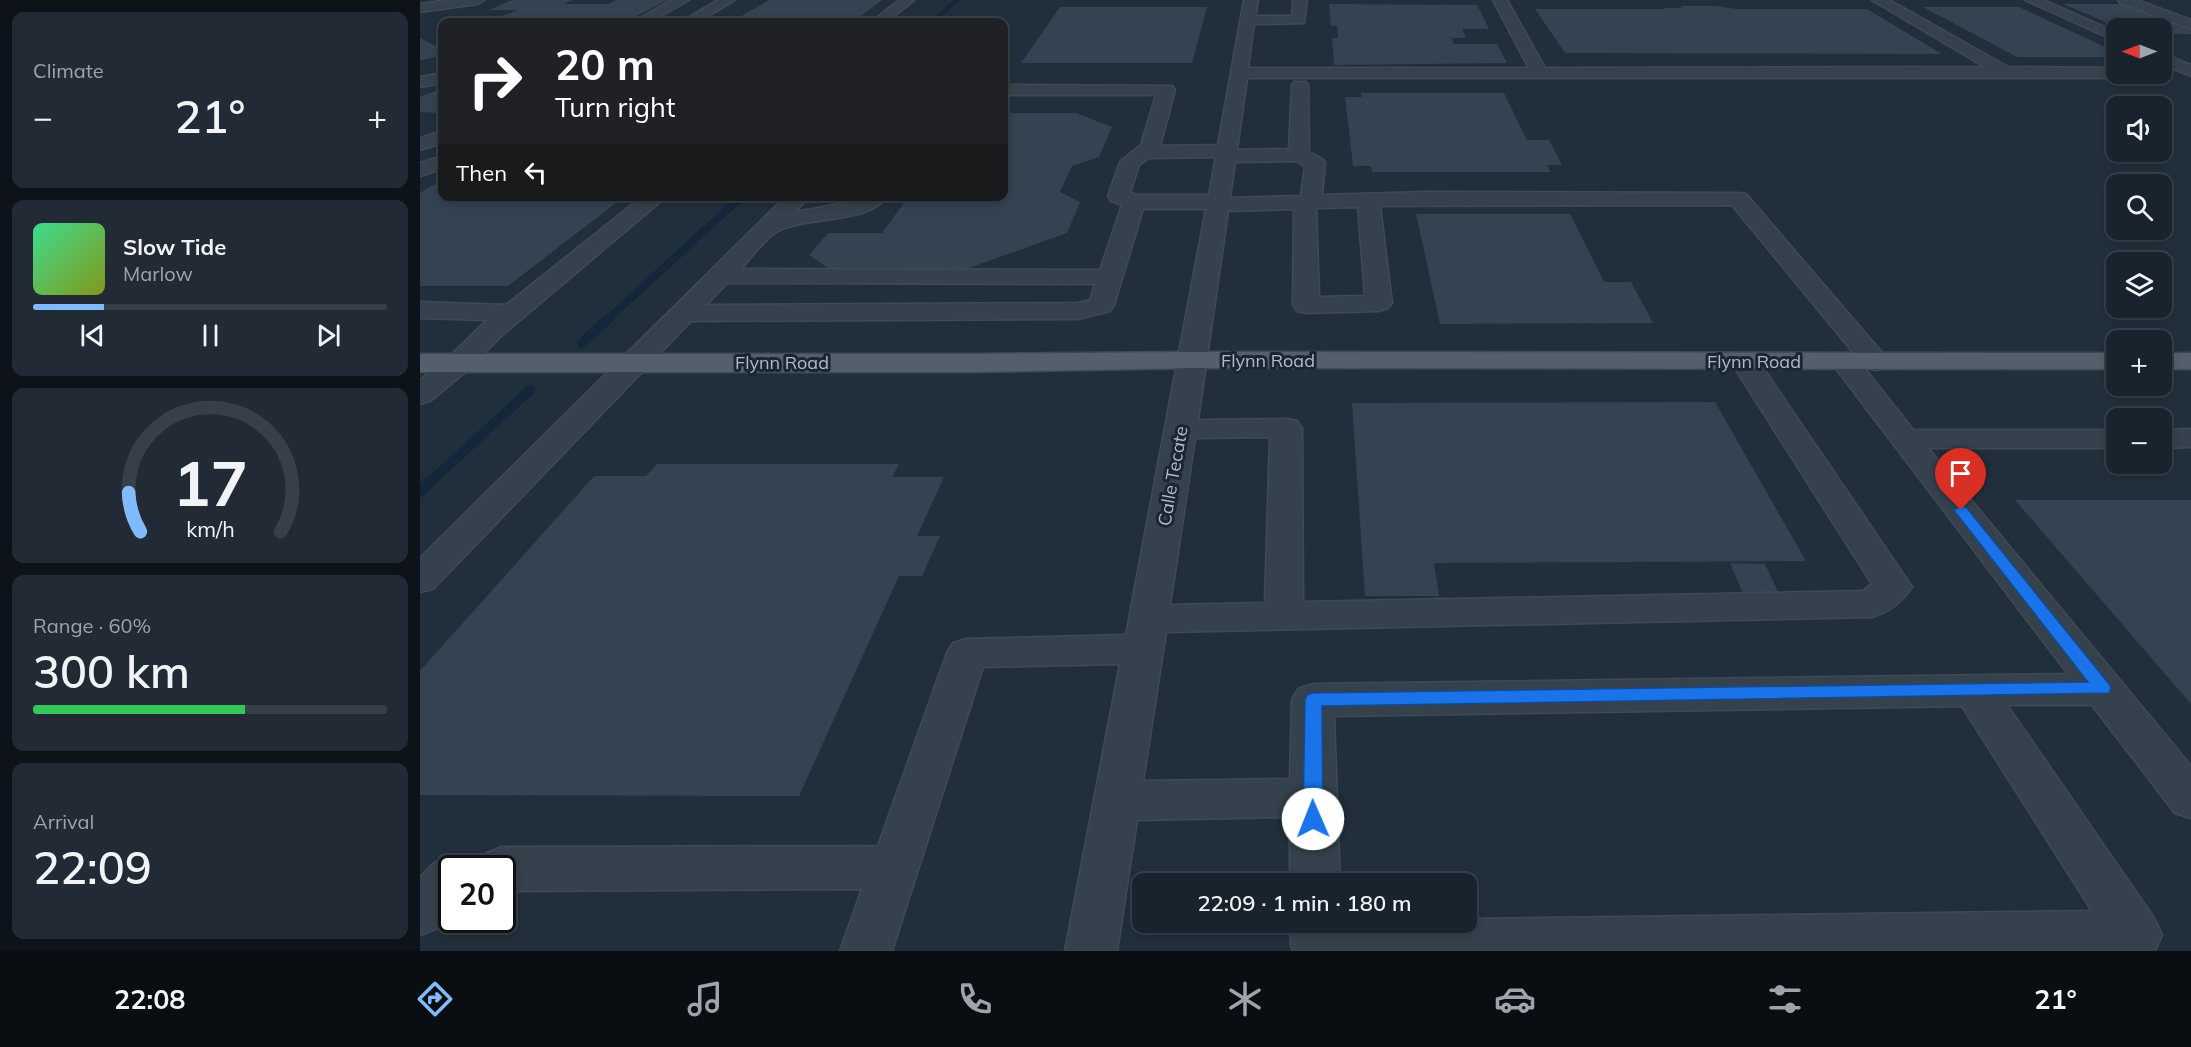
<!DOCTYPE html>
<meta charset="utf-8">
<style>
body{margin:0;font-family:Mulish,sans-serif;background:#222b35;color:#f1f3f6;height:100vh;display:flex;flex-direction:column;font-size:22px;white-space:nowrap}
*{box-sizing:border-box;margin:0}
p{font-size:20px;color:#9fa4aa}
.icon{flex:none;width:33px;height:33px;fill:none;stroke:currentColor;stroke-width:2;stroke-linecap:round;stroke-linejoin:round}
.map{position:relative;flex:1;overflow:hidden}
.sheet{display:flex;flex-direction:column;gap:12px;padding:12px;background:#0e1319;width:420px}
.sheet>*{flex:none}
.hud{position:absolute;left:18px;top:18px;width:570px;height:183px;border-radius:12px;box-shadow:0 3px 9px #0003,0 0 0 2px #374049;background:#202124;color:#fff;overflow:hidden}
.needle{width:39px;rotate:270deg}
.buttons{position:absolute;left:1686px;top:18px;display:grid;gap:12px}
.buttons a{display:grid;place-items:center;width:66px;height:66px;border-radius:12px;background:#19232d;box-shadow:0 3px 9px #0003,0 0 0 2px #374049;font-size:30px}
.speed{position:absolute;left:18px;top:855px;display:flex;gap:12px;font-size:30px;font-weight:700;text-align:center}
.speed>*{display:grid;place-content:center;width:78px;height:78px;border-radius:50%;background:#19232d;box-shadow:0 3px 9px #0003,0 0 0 2px #374049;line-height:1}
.speed .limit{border:3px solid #111;border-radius:9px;background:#fff;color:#111}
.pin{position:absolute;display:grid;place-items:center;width:51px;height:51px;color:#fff;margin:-62px -26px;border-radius:50% 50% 50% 0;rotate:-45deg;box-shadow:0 0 6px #0007}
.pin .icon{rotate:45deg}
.me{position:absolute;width:66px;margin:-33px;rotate:359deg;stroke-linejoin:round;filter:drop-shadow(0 0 4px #0008)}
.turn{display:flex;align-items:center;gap:21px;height:126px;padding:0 18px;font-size:27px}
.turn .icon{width:78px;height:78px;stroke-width:2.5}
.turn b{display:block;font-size:42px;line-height:51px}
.then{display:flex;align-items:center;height:57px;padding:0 18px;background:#0003;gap:12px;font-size:22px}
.big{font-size:45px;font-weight:600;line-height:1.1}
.sheet .widget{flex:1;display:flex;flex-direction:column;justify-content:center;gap:9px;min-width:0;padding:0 21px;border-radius:12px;background:#222b35}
.sheet .dial{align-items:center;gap:0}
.dial svg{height:156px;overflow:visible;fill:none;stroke:#374049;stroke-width:7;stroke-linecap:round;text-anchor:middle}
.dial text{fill:#f1f3f6;stroke:none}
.song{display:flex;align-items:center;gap:18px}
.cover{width:72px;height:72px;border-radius:9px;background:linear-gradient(135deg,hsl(150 70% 55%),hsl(70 70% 35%))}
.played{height:6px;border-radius:3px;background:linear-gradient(90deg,#81bbfd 20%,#374049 20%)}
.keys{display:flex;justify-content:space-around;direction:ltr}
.heat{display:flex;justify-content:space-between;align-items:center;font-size:33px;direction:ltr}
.charge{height:9px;border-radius:4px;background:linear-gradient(90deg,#34c759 60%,#374049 0)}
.trip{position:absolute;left:712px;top:873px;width:345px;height:60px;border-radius:12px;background:#19232d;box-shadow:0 3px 9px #0003,0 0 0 2px #374049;font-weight:600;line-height:60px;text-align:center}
.dock{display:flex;height:96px;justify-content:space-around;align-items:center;background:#0a0e12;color:#9fa4aa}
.dock .icon{width:42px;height:42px}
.dock .on{color:#81bbfd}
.dock b{font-size:27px;color:#f1f3f6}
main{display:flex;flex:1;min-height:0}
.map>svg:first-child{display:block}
</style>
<main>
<section class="sheet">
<div class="widget"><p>Climate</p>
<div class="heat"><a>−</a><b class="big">21°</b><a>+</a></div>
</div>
<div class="widget">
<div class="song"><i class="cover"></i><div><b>Slow Tide</b><p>Marlow</p></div></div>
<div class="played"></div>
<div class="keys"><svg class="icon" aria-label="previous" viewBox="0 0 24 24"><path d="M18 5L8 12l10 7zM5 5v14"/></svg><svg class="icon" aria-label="pause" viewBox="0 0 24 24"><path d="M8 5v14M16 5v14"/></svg><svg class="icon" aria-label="next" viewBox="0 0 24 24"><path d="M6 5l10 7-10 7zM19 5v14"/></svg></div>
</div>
<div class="widget dial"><svg viewBox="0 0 100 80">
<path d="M14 69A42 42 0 1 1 86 69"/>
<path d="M14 69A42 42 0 0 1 8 49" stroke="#81bbfd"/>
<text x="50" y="56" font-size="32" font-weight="700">17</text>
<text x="50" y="72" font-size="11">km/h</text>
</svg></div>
<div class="widget"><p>Range · 60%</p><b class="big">300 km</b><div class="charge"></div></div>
<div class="widget"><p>Arrival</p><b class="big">22:09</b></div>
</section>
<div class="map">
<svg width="1771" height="951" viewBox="0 0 1771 951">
<rect width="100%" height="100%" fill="#212f3c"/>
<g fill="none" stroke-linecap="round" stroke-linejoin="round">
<path stroke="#14273a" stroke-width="4.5" d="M512,22l25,-22"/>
<path stroke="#14273a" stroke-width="8" d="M187,320l135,-124"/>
<path stroke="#14273a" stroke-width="10" d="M162,343l27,-25
M7,485l103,-95"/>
<path stroke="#14273a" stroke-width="12" d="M0,491l9,-8"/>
</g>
<path fill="#334352" d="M92,0h61l-9,4h44l8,-4h52l-34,17h-134l18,-7h-29z
M349,0h113l-29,22h-122z
M909,4l148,1 12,24h-27l4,9h-15l3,6h43l10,19 -173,2 -2,-27h6l-1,-12h-6z
M1643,4h62l66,27v3h-29v-6h-42z
M1260,6h35l22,3h130l75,45 -377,-1 -30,-44h131l-2,-1h18z
M640,7h147l-15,56h-171z
M1503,7h96l97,45v5h-99z
M0,38l22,11v7l-22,4z
M22,88v25l-22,-1v-15z
M941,93h143l23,47h22l13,25h-15l4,7h-179l-1,-6h-18l-8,-69h17z
M584,113h72l36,14 -13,30 -27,9 -12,26 20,10 -13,31 -98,35h-141l-19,-13 19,-22h54l27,-37h95z
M22,180v16h183l-117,90h-88v-93z
M996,214h154l34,68h27l22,41 -213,1z
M1295,402l91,159 -372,2 5,33h-74l-13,-193z
M237,464h242l-7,13h52l-27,59h23l-18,40h-23l-100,220 -379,-1v-124l174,-195h52z
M1595,500h176v204z
M1310,563l35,1 15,32h-36z"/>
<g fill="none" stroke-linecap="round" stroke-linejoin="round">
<g stroke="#3e4a55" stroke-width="3">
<path id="minor" d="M28,0h36l-7,4 -57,8v-8z
M252,0h17l-39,22h-17z
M298,0h17l-37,22h-17z
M479,0h15l-27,22h-15z
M824,0h14l-3,16h37l1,-16h14l-3,23 -50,1 -6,44h281l-36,-68h14l38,68 440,-1 -113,-67h17l119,67 108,1v6h8l-8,4h-869l-10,72 52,-1 3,-63 2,-4h12l2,4 1,66 13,7 3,4 -3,32 104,-3 312,1 8,1 144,168 -4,6 -10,2 -10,-2 -134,-163 -352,1 12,97 -4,5 -9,3 -73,2 -9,-2 -4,-6 1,-96 -66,2 -30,209 88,-1 11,2 5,7 1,174 560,-11 9,-7 -141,-222 4,-6 10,-2 10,2 157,231c-10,15 -23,25 -40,30l-706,15 -23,149 147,-2 2,-79 6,-11 15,-5 755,-10 -237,-312 4,-6 10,-2 10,2 58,74h203v18h-188l263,318v52l-16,-5 -83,-108h-85l147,213 8,17 -7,16h-862l-2,-6 -1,-23h177v-3l625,-8 -130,-205 -628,10 6,168h-50v-67l-153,3 -20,131h-52l55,-287 -137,3 -91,284h-52l22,-62 -360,2v-23h-24l7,-14 17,-7 376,-1 69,-193 6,-10 14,-4 159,-4 80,-426h-63l-29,96 -4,6 -32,8 -387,2 -258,268 -13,3v-34l366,-362h23l-14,16 62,-11 6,-5h25c-19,28 -80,20 -110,35 -12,6 -28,28 -37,38l359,1 22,-65 -11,-4 -3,-5 12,-34 21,-17 15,-50h-152v-10l168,1 3,4 -15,56 58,-1zM796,157l-7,38h-72l-7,-2 9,-28 10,-7zM876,161l9,5 -4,30 -71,2 5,-36zM938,207l7,89 -46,1 -3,-89zM307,283l368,1 -5,16 -12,3 -372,2zM850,437l-5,166 -95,2 25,-167z
M1605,0h18l73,32v9z
M1698,0h19l54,20v9l-71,-26z
M1742,53l29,12v11l-29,-12z
M22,73v10l-22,4v-10z
M22,131v12l-22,7v-12z
M22,156v13l-22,7v-13z
M223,196h24l-167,141 -31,32 -39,32 -10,3v-24l29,-23 38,-37 -67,-2v-16l86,3z
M1771,429v18l-29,1v-18z
M32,856l18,7 2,5h-20v45l-14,15 -18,7v-58l14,-14z"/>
</g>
<g stroke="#3e4a55" stroke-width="3">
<path id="major" d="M773,352l923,1v16l-923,-1 -220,4h-553v-18h553z
M1742,353h29v16h-29z"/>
</g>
<use href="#minor" fill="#35414c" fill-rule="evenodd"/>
<use href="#major" fill="#53606c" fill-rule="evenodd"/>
</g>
<path fill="#1a73e8" stroke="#114b97" stroke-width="1.5" d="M1541,506l5,1 143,177 2,4 -2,5 -787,13 1,113 -3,6 -7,2 -7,-2 -3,-6 2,-119 2,-5 6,-2 775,-11 -132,-169 -2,-3z"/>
<g text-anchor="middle" stroke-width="6" stroke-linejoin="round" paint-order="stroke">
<g font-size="18" fill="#b0bbc8" stroke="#1a2631">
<text x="848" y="367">Flynn Road</text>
<text x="1334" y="368">Flynn Road</text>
<text x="362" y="369">Flynn Road</text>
<text transform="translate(753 476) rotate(-80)" y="6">Calle Tecate</text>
</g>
</g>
</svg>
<div class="buttons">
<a><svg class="needle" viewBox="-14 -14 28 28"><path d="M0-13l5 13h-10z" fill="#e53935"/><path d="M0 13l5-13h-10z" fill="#9fa4aa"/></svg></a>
<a><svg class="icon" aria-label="sound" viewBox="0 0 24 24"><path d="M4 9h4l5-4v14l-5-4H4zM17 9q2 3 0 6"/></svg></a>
<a><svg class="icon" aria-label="search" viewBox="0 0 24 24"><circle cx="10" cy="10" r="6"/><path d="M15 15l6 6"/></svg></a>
<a><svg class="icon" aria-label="layers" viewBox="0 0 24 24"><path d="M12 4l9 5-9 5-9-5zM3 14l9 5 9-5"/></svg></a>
<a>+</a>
<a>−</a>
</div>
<div class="speed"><div class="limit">20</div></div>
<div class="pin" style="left:1541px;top:510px;background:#d93025"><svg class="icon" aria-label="arrive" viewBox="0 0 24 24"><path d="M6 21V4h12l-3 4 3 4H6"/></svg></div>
<svg class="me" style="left:893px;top:819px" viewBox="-20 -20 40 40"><circle r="19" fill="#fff"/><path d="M0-13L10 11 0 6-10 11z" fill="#1a73e8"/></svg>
<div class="trip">22:09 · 1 min · 180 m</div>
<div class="hud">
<div class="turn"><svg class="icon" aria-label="right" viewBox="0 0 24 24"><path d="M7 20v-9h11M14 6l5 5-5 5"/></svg><div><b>20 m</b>Turn right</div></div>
<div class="then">Then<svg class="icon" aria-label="left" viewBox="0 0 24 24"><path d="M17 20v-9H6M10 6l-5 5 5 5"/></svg></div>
</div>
</div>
</main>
<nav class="dock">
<b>22:08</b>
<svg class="icon on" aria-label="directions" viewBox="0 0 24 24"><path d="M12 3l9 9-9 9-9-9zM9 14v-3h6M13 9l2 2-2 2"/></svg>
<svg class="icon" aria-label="music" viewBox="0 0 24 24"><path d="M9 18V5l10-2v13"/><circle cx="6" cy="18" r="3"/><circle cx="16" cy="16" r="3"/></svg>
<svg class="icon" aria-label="phone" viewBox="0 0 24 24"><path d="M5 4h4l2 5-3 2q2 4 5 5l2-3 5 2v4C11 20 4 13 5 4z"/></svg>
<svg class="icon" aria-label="climate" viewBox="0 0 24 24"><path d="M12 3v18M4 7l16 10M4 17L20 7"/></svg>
<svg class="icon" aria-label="car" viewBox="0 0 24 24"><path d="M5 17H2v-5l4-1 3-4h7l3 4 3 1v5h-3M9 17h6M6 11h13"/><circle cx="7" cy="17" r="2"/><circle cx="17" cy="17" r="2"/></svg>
<svg class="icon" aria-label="filters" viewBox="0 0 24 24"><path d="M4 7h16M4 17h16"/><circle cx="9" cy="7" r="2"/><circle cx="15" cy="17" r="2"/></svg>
<b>21°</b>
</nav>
